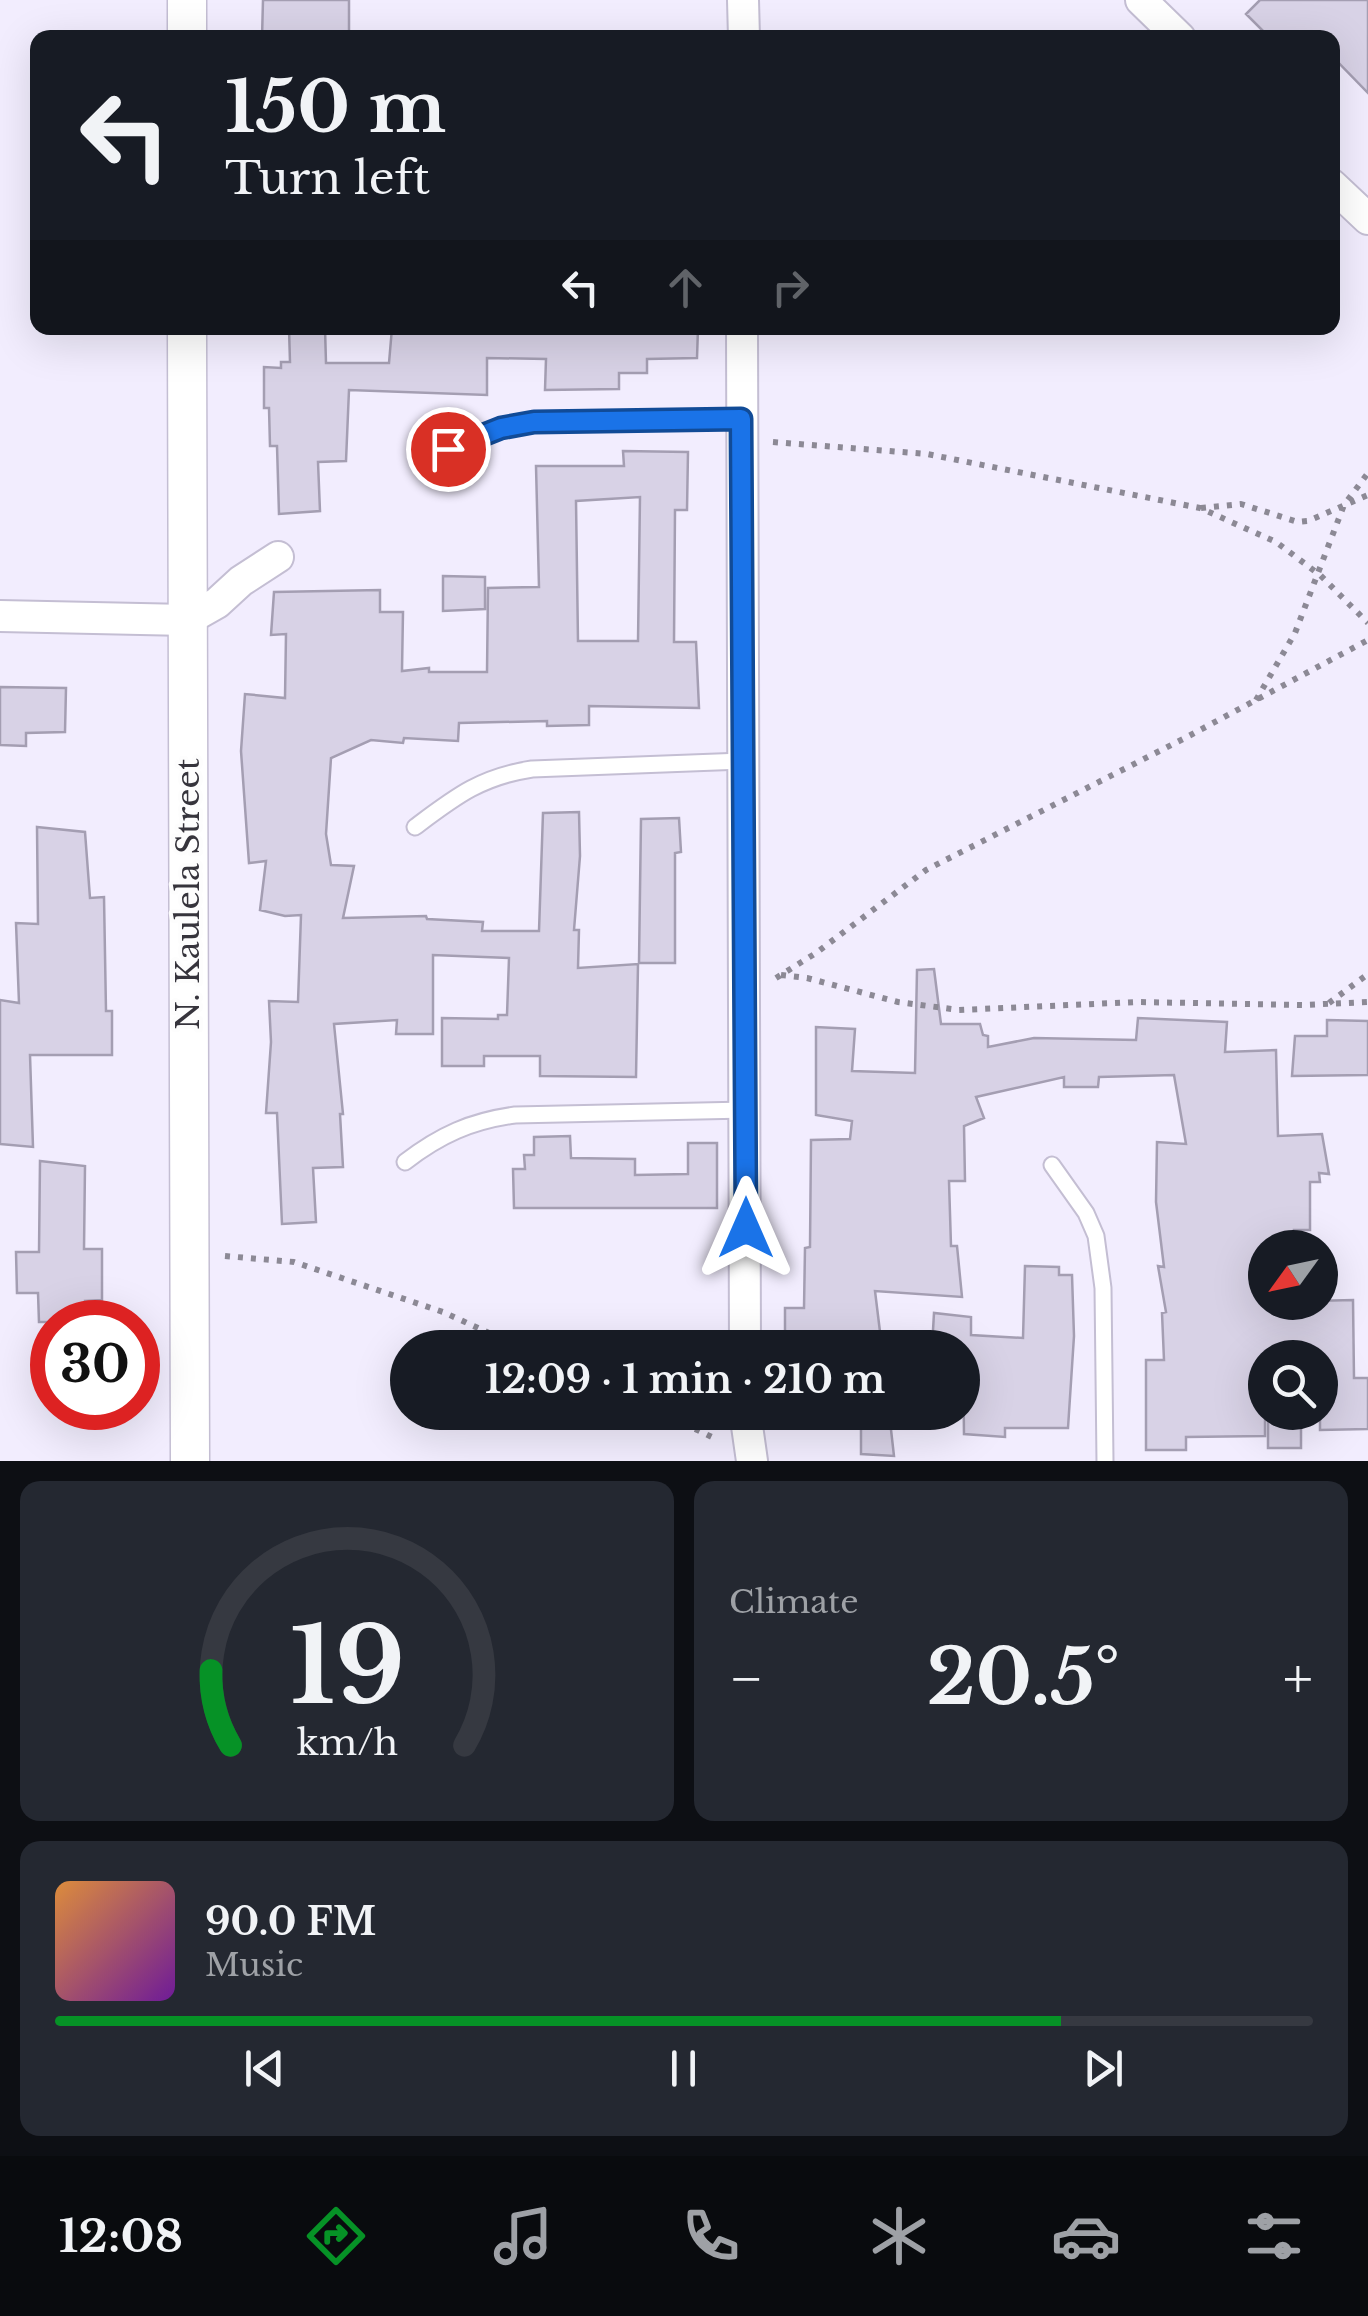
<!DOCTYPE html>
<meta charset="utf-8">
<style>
body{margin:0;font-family:"Libre Baskerville",serif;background:#242831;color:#f1f3f6;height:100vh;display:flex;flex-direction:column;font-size:38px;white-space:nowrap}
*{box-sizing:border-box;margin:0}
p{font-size:32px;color:#9ea1a6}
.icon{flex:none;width:55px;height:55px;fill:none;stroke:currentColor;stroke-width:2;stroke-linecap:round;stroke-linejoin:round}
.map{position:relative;height:1461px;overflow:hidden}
.drawer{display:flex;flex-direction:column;gap:20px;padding:20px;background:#0d0f14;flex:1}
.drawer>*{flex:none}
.banner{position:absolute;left:30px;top:30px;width:1310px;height:305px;border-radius:20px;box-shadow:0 10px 40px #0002;background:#171b24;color:#f1f3f6;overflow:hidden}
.needle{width:65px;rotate:237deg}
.buttons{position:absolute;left:1248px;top:1230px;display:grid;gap:20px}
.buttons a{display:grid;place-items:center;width:90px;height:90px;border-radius:50%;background:#171b24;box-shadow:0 10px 40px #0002;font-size:50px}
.speed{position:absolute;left:30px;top:1300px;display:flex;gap:20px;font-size:50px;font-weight:700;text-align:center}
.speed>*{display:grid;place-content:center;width:130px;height:130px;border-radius:50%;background:#171b24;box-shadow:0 10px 40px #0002;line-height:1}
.speed .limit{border:15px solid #d22;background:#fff;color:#111}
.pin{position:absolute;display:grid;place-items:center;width:85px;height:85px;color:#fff;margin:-42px;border:5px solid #fff;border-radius:50%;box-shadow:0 2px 10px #0007}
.me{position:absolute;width:110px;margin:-55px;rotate:0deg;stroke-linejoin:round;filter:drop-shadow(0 0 8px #0008)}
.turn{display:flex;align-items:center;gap:35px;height:210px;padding:0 30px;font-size:45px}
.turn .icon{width:130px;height:130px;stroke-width:2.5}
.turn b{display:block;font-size:70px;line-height:85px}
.lanes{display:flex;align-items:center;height:95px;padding:0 30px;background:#0003;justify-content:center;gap:50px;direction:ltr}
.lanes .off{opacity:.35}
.big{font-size:75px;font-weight:700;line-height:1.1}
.drawer .tile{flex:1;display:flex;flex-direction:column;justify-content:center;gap:15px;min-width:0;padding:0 35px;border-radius:20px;background:#242831}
.drawer .dial{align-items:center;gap:0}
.dial svg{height:260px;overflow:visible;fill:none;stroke:#363941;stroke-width:7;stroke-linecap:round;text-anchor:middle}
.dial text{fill:#f1f3f6;stroke:none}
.song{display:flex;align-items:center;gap:30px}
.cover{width:120px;height:120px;border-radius:15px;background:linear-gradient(135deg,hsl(30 70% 55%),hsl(280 70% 35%))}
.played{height:10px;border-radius:5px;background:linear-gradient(90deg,#069226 80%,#363941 80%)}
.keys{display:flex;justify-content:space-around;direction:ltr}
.heat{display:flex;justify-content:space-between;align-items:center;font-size:55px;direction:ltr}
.drawer .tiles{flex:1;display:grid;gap:20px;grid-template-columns:1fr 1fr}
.tile:last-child{grid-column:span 2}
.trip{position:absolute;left:390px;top:1330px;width:590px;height:100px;border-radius:50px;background:#171b24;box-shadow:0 10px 40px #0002;font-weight:700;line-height:100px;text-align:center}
.dock{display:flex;height:160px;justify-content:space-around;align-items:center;background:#090b0e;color:#9ea1a6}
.dock .icon{width:70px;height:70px}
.dock .on{color:#069226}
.dock b{font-size:45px;color:#f1f3f6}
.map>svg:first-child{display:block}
</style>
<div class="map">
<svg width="1368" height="1461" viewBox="0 0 1368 1461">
<rect width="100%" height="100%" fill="#f2edfe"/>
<path fill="#d8d2e6" stroke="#a49eb2" stroke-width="2.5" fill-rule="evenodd" d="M263,0h86v38h-87z
M1260,0h108v93l-36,-37v-18h-62l-24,-24z
M289,328h36l1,35h63l3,-35h306l-1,30 -50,1v14h-28v16l-74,1 1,-31 -59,-1v37l-138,-5 -3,71 -28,1 2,49 -41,3 -2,-68h-7l-1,-38h-5v-41l17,1v-6h9z
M623,451l65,1 -1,58h-12l-1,132h22l3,66 -110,-2v19l-42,1v-5l-88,2 -1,18 -54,-3 -1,5 -32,-3 -40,18 -5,76 5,31 23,1 -11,52 83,-2 1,3 56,3 -1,9h57l4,-118 36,-1 1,44 -6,74h5l-1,38 60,-4 -2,113 -96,-1v-20h-56v10h-42v-48l56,1v-4h9l2,-57 -76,-3v79h-37l1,-14 -63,4 9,90h-3l3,53 -30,1 3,54 -34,2 -5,-111h-11l5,-71 -2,-41 29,1 3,-87 -16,1 -25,-6 6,-49 -17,2 -8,-112 4,-57 40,4 1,-64 -15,1 3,-43 106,-2v22h23l-1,59 27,-3v4h58l1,-84 51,-1 -3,-121h88zM640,497l-2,144h-60l-2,-140z
M443,576l42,1v32l-42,2z
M0,687l66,1 -1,44 -39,1v13l-26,-1z
M679,818l2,34 -6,1v110h-36l2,-144z
M37,827l48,5 5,66 14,-1 2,114h6v44h-82l3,92 -33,-3v-144l19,3 -3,-80 22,1z
M934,969l7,55h39l3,11 5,1v11l46,-9 102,2 2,-22 89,4 -2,30 51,-2 2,86 44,-2 7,40 -10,-1 1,9h-10v48h-16v18h-29v54l88,-2 1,78h14v51l-48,1v-79h-55v85l-79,1v13h-40v-90h18l-2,-47 4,-1 -8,-46 6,1 -8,-65 1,-60 29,2 -12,-69 -75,2 -1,10h-34v-10l-88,20 8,21 -20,8 1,55h-16l2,65h6l5,51 -87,-6 7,57 -88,-2v-10h-9v-28h19l1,-60 5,-1 1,-107 39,-1 2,-18 -36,-6v-88l39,2 -3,42 63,2 2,-103z
M1327,1020l41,1v54l-76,1 3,-40h32z
M570,1136l1,22 64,1v16l53,-1v-31h29v65h-203l-1,-39h12l-1,-14h10v-18z
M40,1161l45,5 -1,83h18v51l-17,1v21h-46l-1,-29h-21l-1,-41h23z
M1025,1266l34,1v8h13l2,61 -6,92h-63v9l-41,-3 -1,-86h-31l2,-35 37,4v18l52,3z
M861,1412h28l5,44 -33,-2z
M1268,1412h33v36h-33z"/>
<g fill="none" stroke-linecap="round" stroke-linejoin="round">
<g stroke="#c4bed3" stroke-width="19">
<path id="service" d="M420,465l57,-29 57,-14 207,-3
M415,827c40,-30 65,-50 117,-58l211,-8
M405,1162c35,-27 66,-41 110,-47l231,-5
M1052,1165l34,48 10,23 7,52 2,173"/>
</g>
<g stroke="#c4bed3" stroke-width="34">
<path id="minor" d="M743,0l1,38
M1141,0l39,38
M1332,185l36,34
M742,328l3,1020
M0,616l187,4 30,-17 24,-22 37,-24
M745,1412l7,49"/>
</g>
<g stroke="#c4bed3" stroke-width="41">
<path id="tertiary" d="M187,38v-38
M187,328l3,1133"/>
</g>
<path stroke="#8c8995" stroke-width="6" stroke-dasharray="5 8" stroke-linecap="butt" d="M773,442l154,12 273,54 76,34 44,33 48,48
M1201,508l40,-4 57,18 10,-1 60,-26
M1256,700l39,-67 49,-128 24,-32
M781,975l26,3 91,24 61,8 178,-8 166,3 65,-3
M776,978l40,-25 110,-83 259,-132 183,-98
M1329,1003l39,-29
M225,1256l69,6 149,50 79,36
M660,1412l56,27"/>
<use href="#service" stroke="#fff" stroke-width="15"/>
<use href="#minor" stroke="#fff" stroke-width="30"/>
<use href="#tertiary" stroke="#fff" stroke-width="38"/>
</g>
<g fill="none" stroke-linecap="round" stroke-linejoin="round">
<g stroke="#114b97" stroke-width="25">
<path id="route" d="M448,449l53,-21 33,-6 207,-3 5,809"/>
</g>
<use href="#route" stroke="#1a73e8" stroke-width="18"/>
</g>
<g text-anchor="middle" stroke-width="8" stroke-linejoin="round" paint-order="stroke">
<g font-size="32" fill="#36343c" stroke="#fdfdfd">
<text transform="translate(188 894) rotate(-90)" y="11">N. Kaulela Street</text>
</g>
</g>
</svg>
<div class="buttons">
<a><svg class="needle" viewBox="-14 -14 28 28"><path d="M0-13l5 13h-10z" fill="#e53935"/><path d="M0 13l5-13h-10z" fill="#9ea1a6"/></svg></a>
<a><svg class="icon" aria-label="search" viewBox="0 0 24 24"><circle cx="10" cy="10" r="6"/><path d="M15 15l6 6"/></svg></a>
</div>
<div class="speed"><div class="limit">30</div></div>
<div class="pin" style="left:448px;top:449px;background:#d93025"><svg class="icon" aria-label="arrive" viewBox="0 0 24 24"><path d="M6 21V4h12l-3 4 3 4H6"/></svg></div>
<svg class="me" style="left:746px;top:1228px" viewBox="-20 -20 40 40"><path d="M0-17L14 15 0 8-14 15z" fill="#1a73e8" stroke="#fff" stroke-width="4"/></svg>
<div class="trip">12:09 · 1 min · 210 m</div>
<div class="banner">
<div class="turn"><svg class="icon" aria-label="left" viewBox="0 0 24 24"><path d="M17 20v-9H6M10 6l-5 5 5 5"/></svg><div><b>150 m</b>Turn left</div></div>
<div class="lanes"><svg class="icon" aria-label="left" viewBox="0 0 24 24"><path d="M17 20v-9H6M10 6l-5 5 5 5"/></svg><svg class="icon off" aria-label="ahead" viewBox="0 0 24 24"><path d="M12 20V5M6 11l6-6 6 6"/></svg><svg class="icon off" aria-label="right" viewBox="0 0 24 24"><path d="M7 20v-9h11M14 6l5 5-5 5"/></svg></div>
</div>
</div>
<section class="drawer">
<div class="tiles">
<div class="tile dial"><svg viewBox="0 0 100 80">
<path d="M14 69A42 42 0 1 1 86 69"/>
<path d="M14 69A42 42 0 0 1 8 46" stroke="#069226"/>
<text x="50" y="56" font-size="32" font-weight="700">19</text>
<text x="50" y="72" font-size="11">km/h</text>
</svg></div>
<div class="tile"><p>Climate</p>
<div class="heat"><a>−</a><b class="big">20.5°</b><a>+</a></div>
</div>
<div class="tile">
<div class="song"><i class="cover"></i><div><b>90.0 FM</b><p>Music</p></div></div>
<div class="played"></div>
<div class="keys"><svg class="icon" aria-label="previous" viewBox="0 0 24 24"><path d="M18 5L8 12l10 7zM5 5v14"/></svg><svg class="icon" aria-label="pause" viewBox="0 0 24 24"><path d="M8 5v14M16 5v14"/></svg><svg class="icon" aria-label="next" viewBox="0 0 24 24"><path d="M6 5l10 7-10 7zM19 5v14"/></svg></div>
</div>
</div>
</section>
<nav class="dock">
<b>12:08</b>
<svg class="icon on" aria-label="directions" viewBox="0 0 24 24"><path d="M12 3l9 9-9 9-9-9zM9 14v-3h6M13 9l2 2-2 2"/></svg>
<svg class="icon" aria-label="music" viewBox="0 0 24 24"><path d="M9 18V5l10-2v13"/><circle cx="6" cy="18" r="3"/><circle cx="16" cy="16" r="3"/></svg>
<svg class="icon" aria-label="phone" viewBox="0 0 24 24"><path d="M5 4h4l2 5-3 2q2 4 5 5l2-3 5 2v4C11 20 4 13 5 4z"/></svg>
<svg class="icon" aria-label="climate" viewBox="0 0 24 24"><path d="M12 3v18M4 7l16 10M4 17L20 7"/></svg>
<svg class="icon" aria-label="car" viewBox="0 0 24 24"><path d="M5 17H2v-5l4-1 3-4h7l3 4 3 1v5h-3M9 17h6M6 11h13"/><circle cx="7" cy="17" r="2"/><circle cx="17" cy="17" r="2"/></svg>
<svg class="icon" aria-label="filters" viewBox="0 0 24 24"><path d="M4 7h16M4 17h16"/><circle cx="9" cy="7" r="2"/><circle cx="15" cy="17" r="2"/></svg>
</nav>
